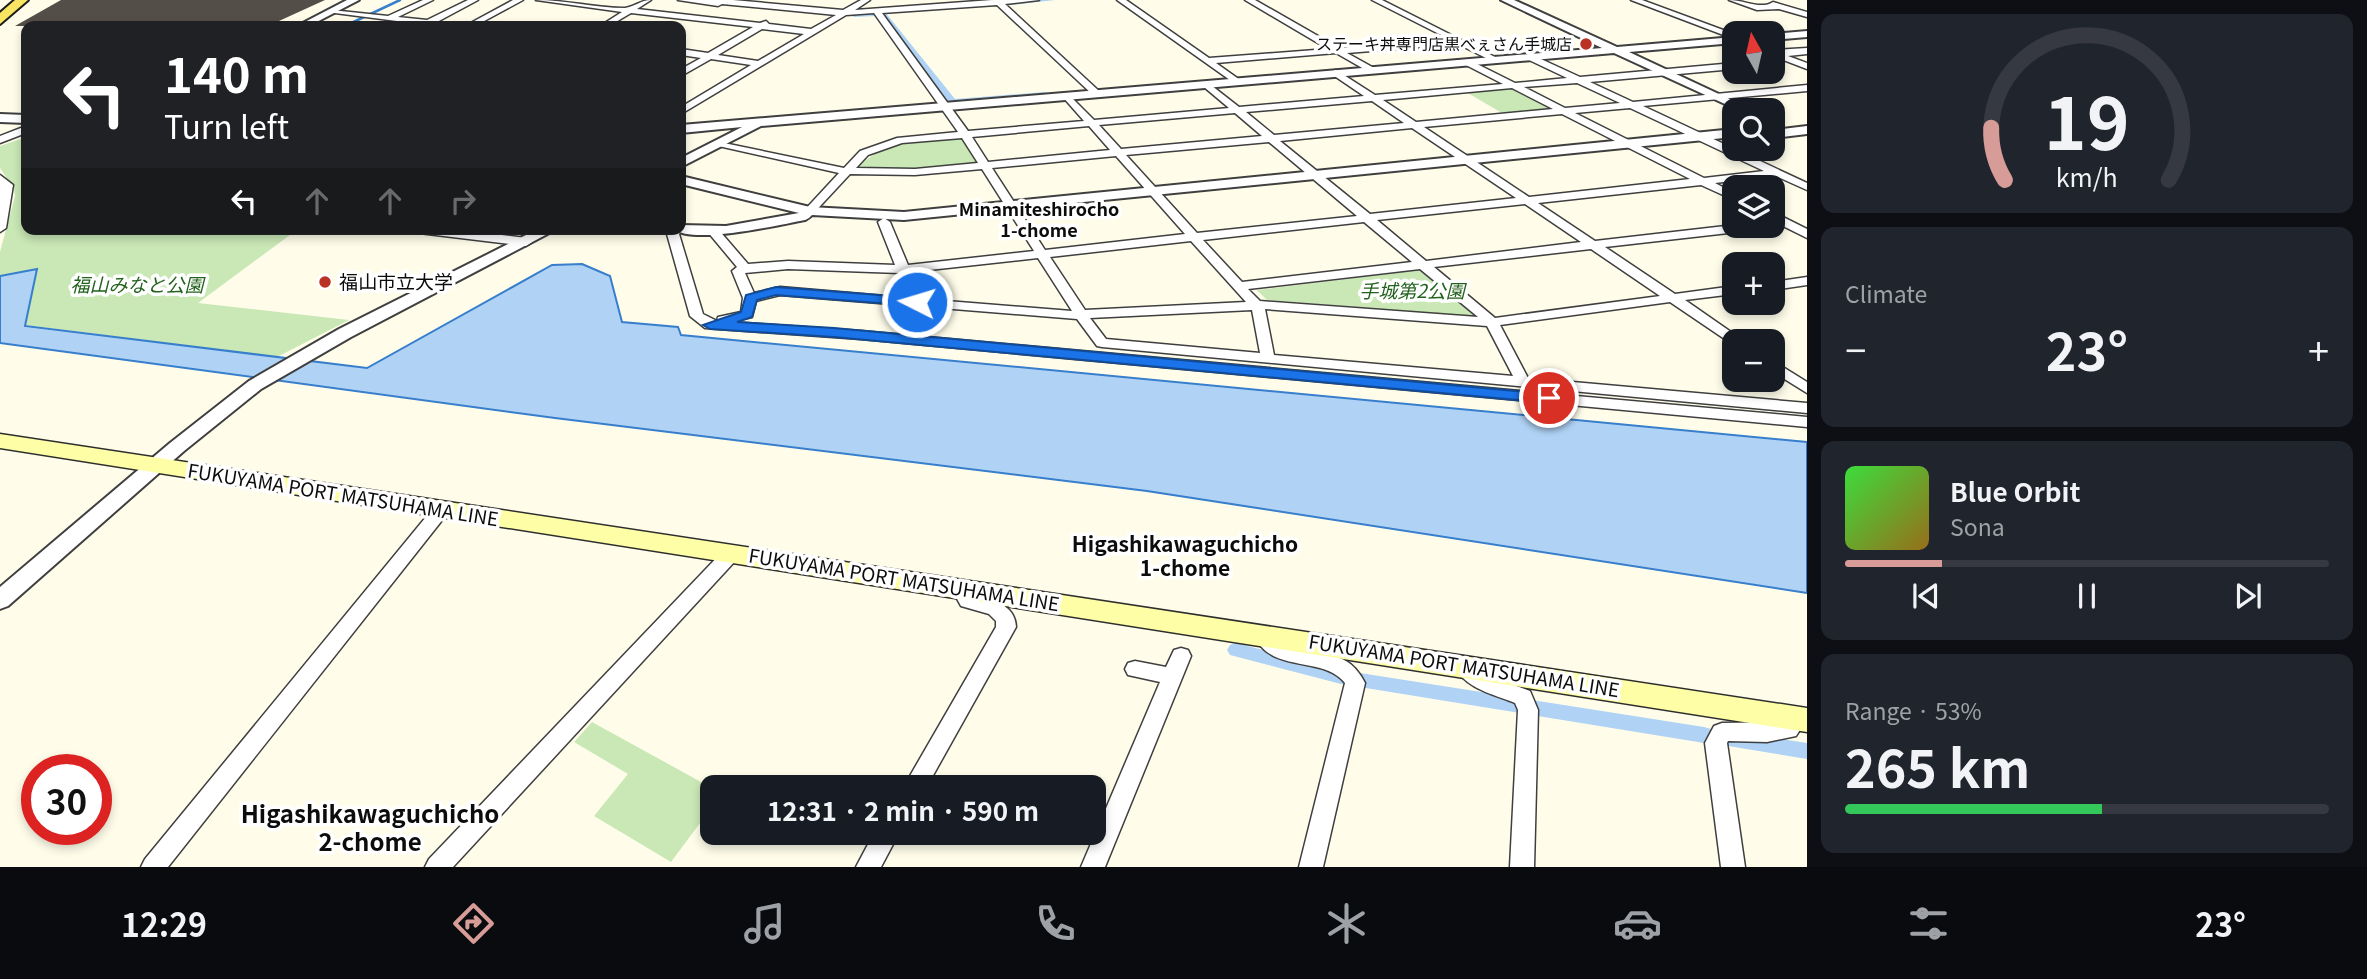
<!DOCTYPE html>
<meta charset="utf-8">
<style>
body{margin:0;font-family:Georgia,"Noto Sans JP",serif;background:#20242c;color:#f1f3f6;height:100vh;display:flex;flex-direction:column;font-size:26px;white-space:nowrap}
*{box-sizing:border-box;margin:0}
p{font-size:23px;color:#9ea1a6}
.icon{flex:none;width:38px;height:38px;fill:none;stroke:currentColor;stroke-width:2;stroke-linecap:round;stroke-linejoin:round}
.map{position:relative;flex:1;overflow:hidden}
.sheet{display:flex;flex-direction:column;gap:14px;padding:14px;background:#0d0f14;width:560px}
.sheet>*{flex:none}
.hud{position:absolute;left:21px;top:21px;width:665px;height:214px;border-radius:14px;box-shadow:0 4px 10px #0003;background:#202124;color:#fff;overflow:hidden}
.needle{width:46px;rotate:352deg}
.tools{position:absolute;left:1722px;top:21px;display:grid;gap:14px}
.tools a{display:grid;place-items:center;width:63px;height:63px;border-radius:14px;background:#171b24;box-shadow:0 4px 10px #0003;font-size:35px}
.speed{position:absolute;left:21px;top:754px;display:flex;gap:14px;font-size:35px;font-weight:700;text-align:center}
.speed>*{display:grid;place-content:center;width:91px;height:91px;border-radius:50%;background:#171b24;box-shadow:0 4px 10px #0003;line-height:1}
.speed .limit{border:10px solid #d22;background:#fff;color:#111}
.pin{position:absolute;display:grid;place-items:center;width:60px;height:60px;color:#fff;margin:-30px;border:4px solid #fff;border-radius:50%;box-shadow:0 2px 7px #0007}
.me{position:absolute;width:77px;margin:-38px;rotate:275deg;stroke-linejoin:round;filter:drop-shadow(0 0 5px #0008)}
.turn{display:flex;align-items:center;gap:24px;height:147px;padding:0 28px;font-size:32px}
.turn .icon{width:91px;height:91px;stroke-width:2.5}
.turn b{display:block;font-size:49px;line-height:60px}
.lanes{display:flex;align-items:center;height:66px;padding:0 28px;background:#0003;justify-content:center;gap:35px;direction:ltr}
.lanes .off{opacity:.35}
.big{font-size:52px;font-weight:700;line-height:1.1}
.sheet .card{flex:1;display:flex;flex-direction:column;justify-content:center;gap:10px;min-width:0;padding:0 24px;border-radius:14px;background:#20242c}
.sheet .dial{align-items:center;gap:0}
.dial svg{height:182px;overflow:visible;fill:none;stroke:#363941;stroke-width:7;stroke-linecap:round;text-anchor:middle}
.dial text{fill:#f1f3f6;stroke:none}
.song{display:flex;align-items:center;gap:21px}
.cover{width:84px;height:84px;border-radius:10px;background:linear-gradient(135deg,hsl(120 70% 55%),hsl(40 70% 35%))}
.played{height:7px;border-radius:4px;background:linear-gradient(90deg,#d89c98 20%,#363941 20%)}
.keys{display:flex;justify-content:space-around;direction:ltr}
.heat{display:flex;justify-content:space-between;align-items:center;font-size:38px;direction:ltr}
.charge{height:10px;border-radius:5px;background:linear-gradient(90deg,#34c759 53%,#363941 0)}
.trip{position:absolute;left:700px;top:775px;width:406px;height:70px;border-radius:14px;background:#171b24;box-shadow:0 4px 10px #0003;font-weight:700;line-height:70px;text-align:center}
.tab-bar{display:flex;height:112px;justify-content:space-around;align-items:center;background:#090b0e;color:#9ea1a6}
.tab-bar .icon{width:49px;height:49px}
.tab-bar .on{color:#d89c98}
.tab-bar b{font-size:32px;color:#f1f3f6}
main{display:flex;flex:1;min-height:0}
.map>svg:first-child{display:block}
</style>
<main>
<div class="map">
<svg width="1807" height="867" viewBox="0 0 1807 867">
<rect width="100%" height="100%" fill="#fffdea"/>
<path fill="#c9e8b5" d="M1513,88l39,21 -50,4 -36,-21z
M26,137v92h272l-100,74 151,17 -72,37 -252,-32 11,-55 -36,6v-24l15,-56 -1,-7 -14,-21v-22z
M962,137l16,26 -79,8 -43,-2c28,-30 67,-28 106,-32z
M1419,270l56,46 -208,-16 -10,-10z
M592,722l120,66v19l-41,55 -77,-46 34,-42 -54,-32z"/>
<path fill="#b0d3f5" stroke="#377ecc" stroke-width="2" d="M582,264l28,12 12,46 56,5 3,8 1126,107v151l-660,-102 -592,-73 -555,-75v-67l37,-7 -12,57 342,42 185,-103z"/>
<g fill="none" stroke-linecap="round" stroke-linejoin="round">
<path stroke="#377ecc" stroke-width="2.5" d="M345,26l55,-26"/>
<path fill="#b0d3f5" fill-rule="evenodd" d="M1026,0h29l-53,6 -3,-2z
M873,12l3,4 -22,1 -4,-2z
M881,12h4l70,87 90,-7 4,3 -4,3 -95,6 -69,-90z
M1236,643l105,27 363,57 7,2 2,6 -2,6 -7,2 -363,-59 -111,-29 -3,-5 3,-5z
M1729,731l78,12v16l-85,-14 -3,-6 3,-6z"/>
</g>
<path fill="#544e48" d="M61,0h264l-57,26h-97l6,-4 -40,4h-122z"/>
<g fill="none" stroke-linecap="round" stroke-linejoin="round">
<g stroke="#3f3f3f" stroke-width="3">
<path id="minor" d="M423,0h10l-35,17 29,3 41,-20h10l-41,22 22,4 -31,-1 -101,-13 4,-2 57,6z
M513,0h10l-48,26h-10z
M536,0c30,0 60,8 89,8 9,-1 16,-8 26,-8l-14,9 123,14 6,-2 3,3 42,5 25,-14 -114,-11 -4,2 -40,-6h55l110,10 18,-10h9l-15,10 137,-10h47l-34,4 94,87v4h-6l-96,-90 -115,8 86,118 116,-10 -22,-25 5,-3 27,27 135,-12 -25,-21v-4l3,-1 32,25 125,-11 -31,-21v-4l3,-1 39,25 128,-11 -37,-19v-4l3,-1 46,23 52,-5 -40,-19v-4l3,-1 50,23 154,-14v6l-144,13 43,20 174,-17v6l-164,15 164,77v7l-31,-14 -61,7 19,10v7l-33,-15 -163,18 57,38 139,-16 27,1 -6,4 -150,17 70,47 59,-8v8l-49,6 59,41h-10v4l-2,-1 -62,-42 -170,23 28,53 279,25v10l-705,-66 -5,-1 -20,-27 -297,-24 -24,6 -4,16 -22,5 131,9 946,86v10l-946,-88 -156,-11 -15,-12 -23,-82 3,-5h12l-3,5 24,80 14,7 1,-4 23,-5 2,-14 -11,-27 5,-4 -30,-36 6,-4 4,1 31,36 40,-3 107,4 -17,-43 6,-4 6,4 18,43 126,-14 -52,-82 -67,6 -65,-1 -41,44 -4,2 -6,-4 2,-2 38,-41 -125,-28 5,-3 125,26 16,-17 37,-13 61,-6 -84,-119 -28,2 -165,99v-7l70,-42 -40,-6 -30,17v-7l20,-11 -20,-3v-6l27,4 45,-26 -122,-14 -22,13h-9l22,-14zM762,29l42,5 -46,27 -40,-6zM1577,83l43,20 -55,5 -41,-21zM1512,88l41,21 -137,13 -33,-22zM1372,101l32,22 -130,12 -28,-23zM1630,108l134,63 -60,7 -129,-65zM1235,113l27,23 -141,13 -22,-24zM1562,114l128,65 -161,18 -105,-70zM1089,126l21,24 -122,12 -16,-25zM1412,128l104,70 -146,16 -90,-73zM962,138l16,25 -63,6 -59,-1 12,-13 34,-12zM1269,142l88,74 -160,17 -71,-78zM1116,156l69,78 -140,16 -53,-82zM1525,204l56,38 -155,19 -49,-41zM1364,222l48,40 -170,20 -39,-42zM1191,241l55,61 -161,8 -35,-53zM1591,249l69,47 -165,22 -61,-51zM1038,258l34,53 -150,-12 -11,-27zM788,269l111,4 10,25 -129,-11 -26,6 -9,-20zM1420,269l58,48 -218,-16 -12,-12zM1265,309l222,17 26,50 -239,-21zM1252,310l8,43 -154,-14 -16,-21z
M1117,0h9l83,58 119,-9 -83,-49h10l84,48 110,-9 -77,-39h10l119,60 -7,2 -36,-18 -111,9 27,15 1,2 -4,3 -35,-20 -120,10 24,17v4l-3,1z
M1631,0h11l92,34v5z
M1729,0c15,0 32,10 44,2l34,10v5l-28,-8 -22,1z
M1807,48v6l-19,2 19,7v6l-34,-13v-6z
M26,126v7l-26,10v-7z
M0,175l13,10 -7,43 -6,4z
M1773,212l34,17v9l-34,-17z
M413,229h38l75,9 6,4 -6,4 -107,-13z
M1807,277v8l-34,5v-8z
M1773,361l34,21v11l-34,-21z
M441,504l6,2 3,4 -3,4 -279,353h-27l4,-8 290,-353z
M731,548l6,1 3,5 -3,5 -284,308h-28l4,-8 296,-310z
M960,581l7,2 7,13c19,4 41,8 42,31l-90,161h-23l93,-161v-6l-7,-7 -28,-8 -10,-18 2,-5z
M1266,631c11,4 18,13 29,16 30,11 53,2 70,36l-42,184h-24l46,-184c-21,-27 -71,-10 -89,-44l3,-5z
M1181,648l7,2 3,6 -86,211h-24l79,-185 -32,-7 -3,-6 3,-6 7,-2 31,6 8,-17z
M1464,658l7,2 16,15 43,16 8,19 -4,157h-24l8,-157 -3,-7c-22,-9 -49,-14 -61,-37l3,-6z
M1797,709l7,3 3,7 -11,17 -29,6 -39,-1 -1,2 18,124h-24l-16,-124 9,-17 8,-3 60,-1 8,-10z
M874,833h25l-18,34h-25z"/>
</g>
<g stroke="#3f3f3f" stroke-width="4">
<path id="tertiary" d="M347,0h12l-50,26h-12z
M1501,0h13l103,47 117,-10v6l-105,9 124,58h-15l-124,-57 -853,73 -80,41v-9l61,-31 -61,6v-8l921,-77z
M1807,31v6l-34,3v-6z
M0,114l26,1v8l-26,-1z
M1807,126v8l-34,4v-8z
M1734,129v8l-830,83 -92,-5 -7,5c-26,5 -113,25 -131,9h7v-4l45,1 73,-13 -118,-29v-8l129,31 94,5z
M538,229h19l-206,108 -90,52 -77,62 -176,155 -8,3v-22l170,-144 79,-62 90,-52z"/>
</g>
<g stroke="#2e2e2e" stroke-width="3">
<path id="secondary" d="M0,434l1807,274v24l-1807,-284z"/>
</g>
<g stroke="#1d1d1d" stroke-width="4">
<path id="primary" d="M15,0h13l-28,24v-11z"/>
</g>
<use href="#minor" fill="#fff" fill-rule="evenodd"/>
<use href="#tertiary" fill="#fff" fill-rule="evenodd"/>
<use href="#secondary" fill="#fdfea6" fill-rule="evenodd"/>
<use href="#primary" fill="#f8e662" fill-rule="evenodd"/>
</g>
<path fill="#1a73e8" stroke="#114b97" stroke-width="2" d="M776,287l141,11 7,4 -7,4 -141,-11 -19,5 -5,17 -15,5 97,6 715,66 7,4 -7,5 -715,-66 -124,-8 -7,-4 38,-13 5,-17z"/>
<g fill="#ba3125" stroke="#fff" stroke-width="2.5">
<circle cx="1586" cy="44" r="7"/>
<circle cx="325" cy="282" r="7"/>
</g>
<g text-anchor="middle" stroke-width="7" stroke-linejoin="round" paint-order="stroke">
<g font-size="16" fill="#0c0c0c" stroke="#fff" text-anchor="end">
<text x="1572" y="50">ステーキ丼専門店黒べぇさん手城店</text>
</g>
<g font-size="18" font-weight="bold" fill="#0c0c0c" stroke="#fff">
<text x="1039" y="216">Minamiteshirocho<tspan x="1039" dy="21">1-chome</tspan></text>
</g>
<g font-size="19" fill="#0c0c0c" stroke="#fff" text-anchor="start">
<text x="339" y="289">福山市立大学</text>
</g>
<g font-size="19" font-style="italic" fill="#23621d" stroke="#fff">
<text x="137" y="292">福山みなと公園</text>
<text x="1412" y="298">手城第2公園</text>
</g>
<g font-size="19" fill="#0c0c0c" stroke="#fff">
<text transform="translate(343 495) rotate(9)" y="7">FUKUYAMA PORT MATSUHAMA LINE</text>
<text transform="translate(904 580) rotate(9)" y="7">FUKUYAMA PORT MATSUHAMA LINE</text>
<text transform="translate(1464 666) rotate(9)" y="7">FUKUYAMA PORT MATSUHAMA LINE</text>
</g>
<g font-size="21" font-weight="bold" fill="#0c0c0c" stroke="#fff">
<text x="1185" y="552">Higashikawaguchicho<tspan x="1185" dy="24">1-chome</tspan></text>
</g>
<g font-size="24" font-weight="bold" fill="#0c0c0c" stroke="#fff">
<text x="370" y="823">Higashikawaguchicho<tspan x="370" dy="28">2-chome</tspan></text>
</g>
</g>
</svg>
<div class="tools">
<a><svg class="needle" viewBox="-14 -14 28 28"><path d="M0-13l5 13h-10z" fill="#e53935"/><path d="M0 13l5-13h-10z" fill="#9ea1a6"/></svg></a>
<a><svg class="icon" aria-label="search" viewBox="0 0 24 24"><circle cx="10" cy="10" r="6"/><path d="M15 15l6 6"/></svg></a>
<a><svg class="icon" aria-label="layers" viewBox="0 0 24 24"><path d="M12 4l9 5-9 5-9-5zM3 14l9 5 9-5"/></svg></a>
<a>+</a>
<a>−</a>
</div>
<div class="speed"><div class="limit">30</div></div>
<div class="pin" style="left:1549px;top:398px;background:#d93025"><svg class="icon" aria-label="arrive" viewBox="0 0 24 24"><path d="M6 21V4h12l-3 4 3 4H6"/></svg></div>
<svg class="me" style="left:917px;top:302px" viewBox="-20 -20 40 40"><circle r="17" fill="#1a73e8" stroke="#fff" stroke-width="3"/><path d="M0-11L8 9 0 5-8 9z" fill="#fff"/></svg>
<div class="trip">12:31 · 2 min · 590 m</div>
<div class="hud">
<div class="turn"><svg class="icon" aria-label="left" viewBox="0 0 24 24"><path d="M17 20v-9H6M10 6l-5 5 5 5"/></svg><div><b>140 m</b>Turn left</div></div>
<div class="lanes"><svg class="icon" aria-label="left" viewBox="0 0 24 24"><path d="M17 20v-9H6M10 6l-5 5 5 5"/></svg><svg class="icon off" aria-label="ahead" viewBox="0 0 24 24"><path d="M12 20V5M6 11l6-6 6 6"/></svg><svg class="icon off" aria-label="ahead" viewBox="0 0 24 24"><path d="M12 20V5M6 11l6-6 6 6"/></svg><svg class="icon off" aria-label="right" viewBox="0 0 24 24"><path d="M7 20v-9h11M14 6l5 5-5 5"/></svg></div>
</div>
</div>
<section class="sheet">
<div class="card dial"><svg viewBox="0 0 100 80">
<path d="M14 69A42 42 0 1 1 86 69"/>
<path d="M14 69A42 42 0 0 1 8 46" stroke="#d89c98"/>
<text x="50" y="56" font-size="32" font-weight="700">19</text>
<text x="50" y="72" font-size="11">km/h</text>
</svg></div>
<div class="card"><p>Climate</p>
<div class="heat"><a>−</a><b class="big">23°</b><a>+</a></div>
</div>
<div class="card">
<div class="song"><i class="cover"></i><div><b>Blue Orbit</b><p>Sona</p></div></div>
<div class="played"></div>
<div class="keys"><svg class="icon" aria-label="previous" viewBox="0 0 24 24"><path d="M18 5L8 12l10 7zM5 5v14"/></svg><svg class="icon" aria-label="pause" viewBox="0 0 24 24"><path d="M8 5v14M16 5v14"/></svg><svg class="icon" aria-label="next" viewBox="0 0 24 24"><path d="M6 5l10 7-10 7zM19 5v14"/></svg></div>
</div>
<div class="card"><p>Range · 53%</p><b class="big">265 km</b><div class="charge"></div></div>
</section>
</main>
<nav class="tab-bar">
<b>12:29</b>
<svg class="icon on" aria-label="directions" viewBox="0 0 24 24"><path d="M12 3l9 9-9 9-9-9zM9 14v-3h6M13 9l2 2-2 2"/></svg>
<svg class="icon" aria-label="music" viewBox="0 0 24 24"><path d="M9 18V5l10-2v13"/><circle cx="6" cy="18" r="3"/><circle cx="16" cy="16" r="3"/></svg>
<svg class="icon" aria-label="phone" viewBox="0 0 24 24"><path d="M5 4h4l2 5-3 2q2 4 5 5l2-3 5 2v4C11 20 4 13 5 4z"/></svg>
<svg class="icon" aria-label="climate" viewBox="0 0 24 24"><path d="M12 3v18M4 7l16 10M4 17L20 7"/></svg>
<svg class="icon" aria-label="car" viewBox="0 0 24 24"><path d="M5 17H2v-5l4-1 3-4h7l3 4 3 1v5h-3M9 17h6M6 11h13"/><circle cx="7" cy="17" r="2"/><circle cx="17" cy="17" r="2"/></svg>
<svg class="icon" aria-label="filters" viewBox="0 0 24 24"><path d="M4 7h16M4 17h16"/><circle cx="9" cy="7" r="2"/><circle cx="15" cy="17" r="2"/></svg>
<b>23°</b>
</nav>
